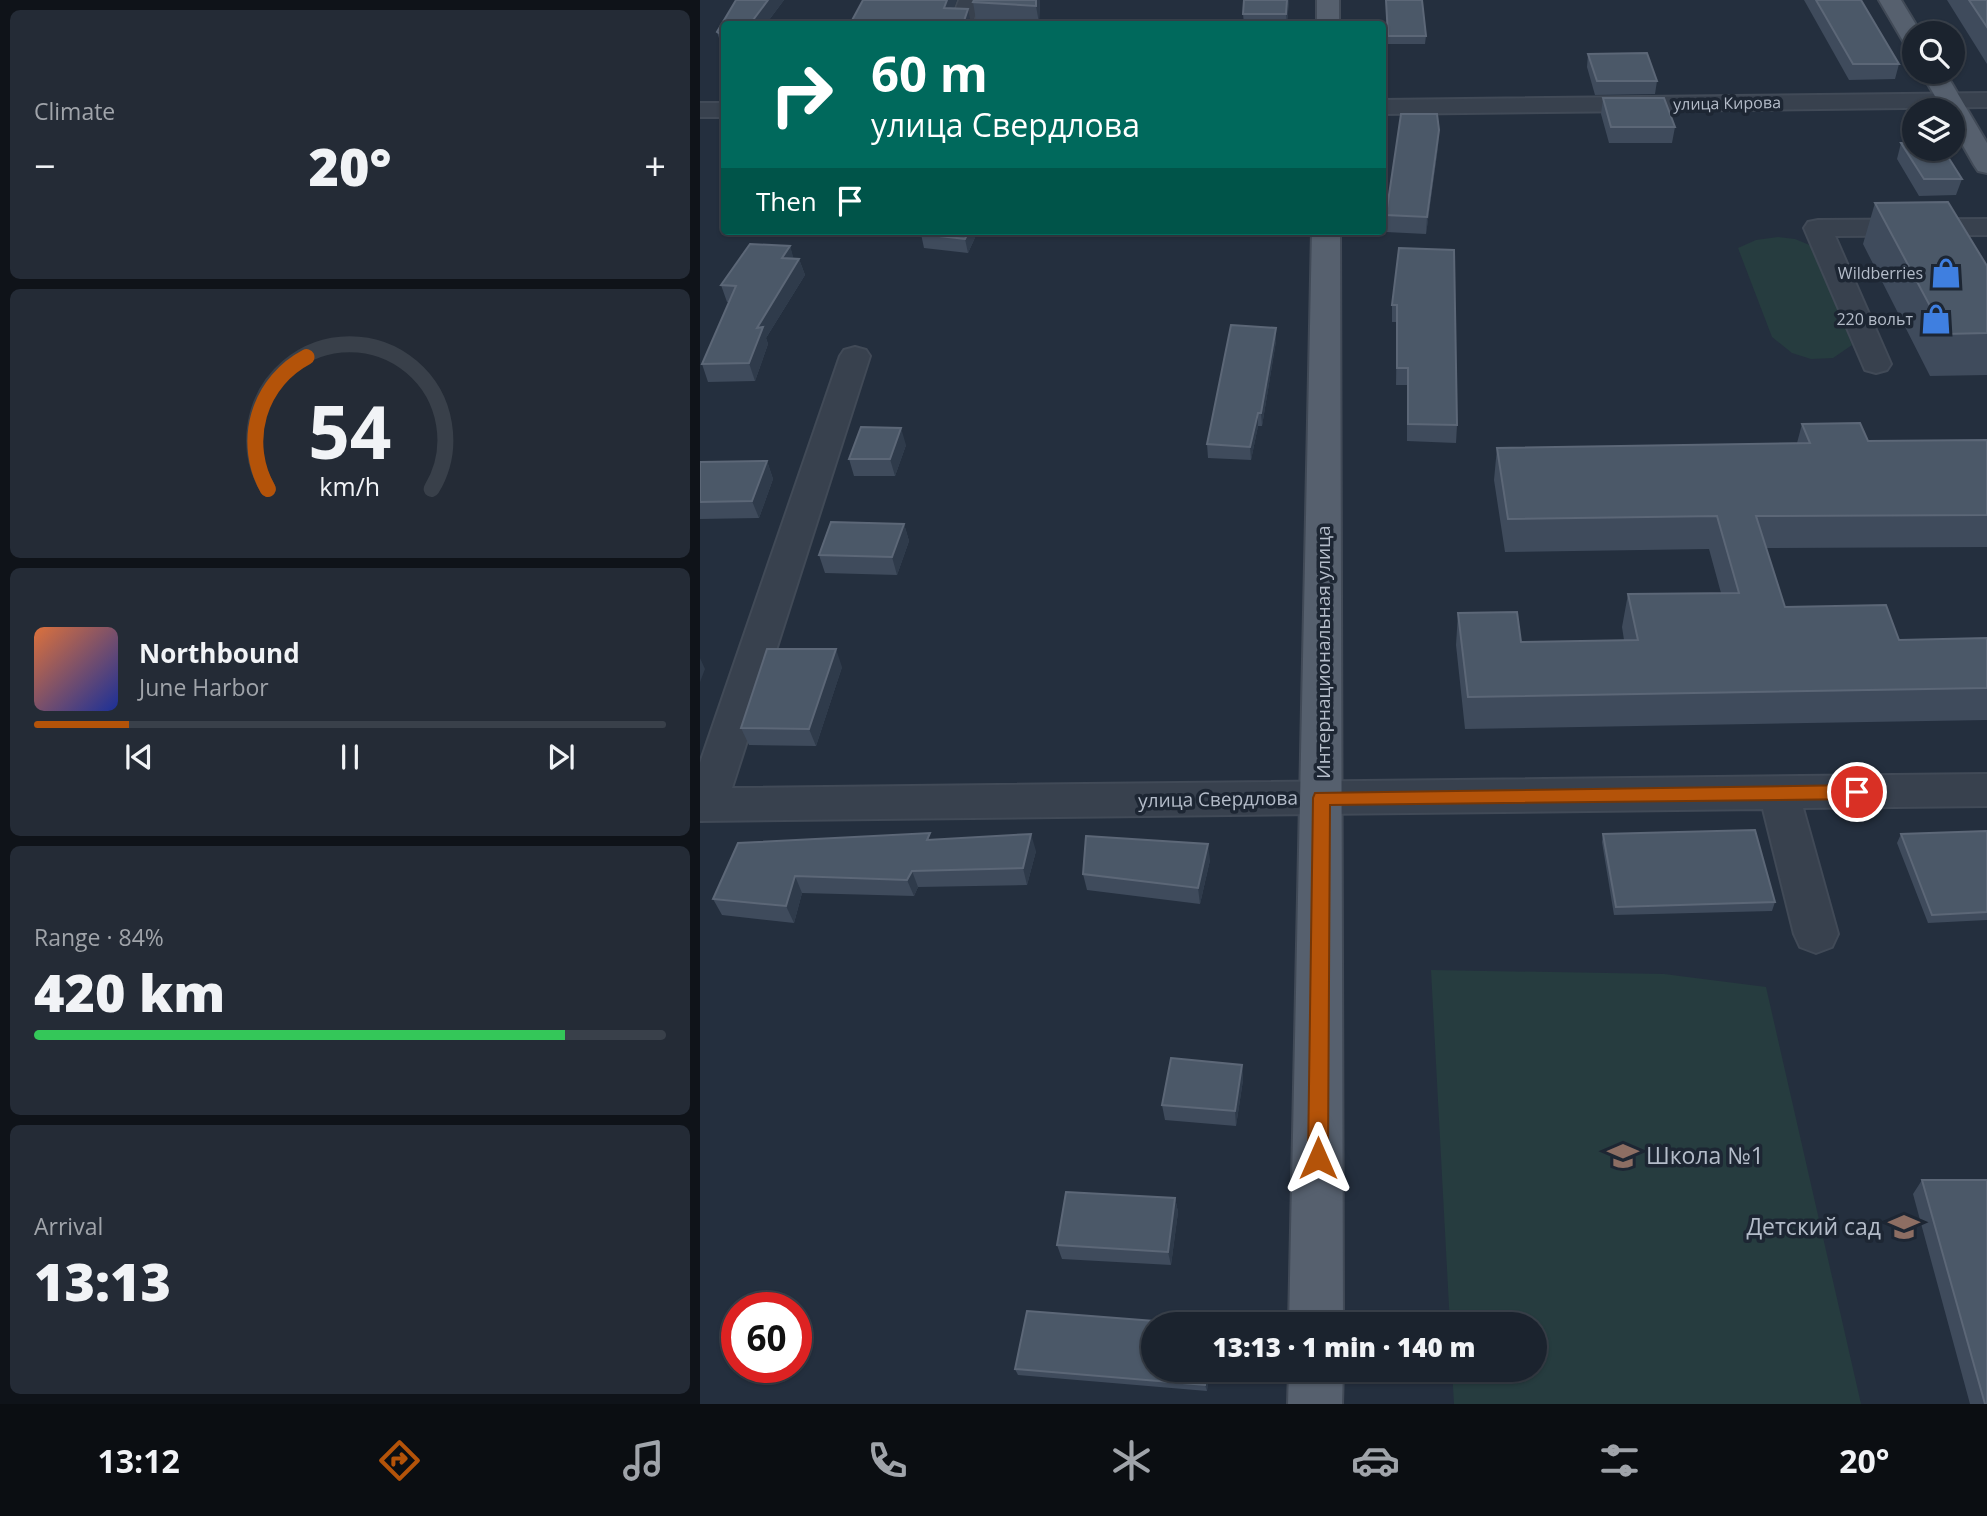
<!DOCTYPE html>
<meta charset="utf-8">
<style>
body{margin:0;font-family:"Open Sans",sans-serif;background:#242b36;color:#f1f3f6;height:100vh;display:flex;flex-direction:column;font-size:26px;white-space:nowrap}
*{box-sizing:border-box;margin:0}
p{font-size:23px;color:#a0a4aa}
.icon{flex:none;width:38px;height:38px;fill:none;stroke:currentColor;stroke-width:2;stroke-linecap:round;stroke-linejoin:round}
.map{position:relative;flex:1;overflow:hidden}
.sheet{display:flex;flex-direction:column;gap:10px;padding:10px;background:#0f1319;width:700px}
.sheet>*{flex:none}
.guide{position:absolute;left:21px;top:21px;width:665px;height:214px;border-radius:7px;box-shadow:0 2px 5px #0004,0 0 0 2px #39404a;background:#00695c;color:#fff;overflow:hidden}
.controls{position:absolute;left:1202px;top:21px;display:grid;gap:14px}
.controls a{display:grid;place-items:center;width:63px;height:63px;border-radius:50%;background:#1b232e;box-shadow:0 2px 5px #0004,0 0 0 2px #39404a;font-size:35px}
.speed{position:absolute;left:21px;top:1292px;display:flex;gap:14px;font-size:35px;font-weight:700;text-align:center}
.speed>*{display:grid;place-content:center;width:91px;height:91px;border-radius:50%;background:#1b232e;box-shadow:0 2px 5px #0004,0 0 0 2px #39404a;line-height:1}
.speed .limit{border:10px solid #d22;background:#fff;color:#111}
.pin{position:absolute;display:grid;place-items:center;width:60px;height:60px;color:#fff;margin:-30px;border:4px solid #fff;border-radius:50%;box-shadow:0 2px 7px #0007}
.me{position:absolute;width:77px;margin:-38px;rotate:0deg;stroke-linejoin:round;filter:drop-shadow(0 0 5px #0008)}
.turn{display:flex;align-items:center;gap:24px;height:147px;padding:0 35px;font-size:32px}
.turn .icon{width:91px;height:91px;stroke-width:2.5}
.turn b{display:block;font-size:49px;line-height:60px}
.then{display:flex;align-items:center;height:66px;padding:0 35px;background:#0003;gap:14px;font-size:26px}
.big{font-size:52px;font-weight:800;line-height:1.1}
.sheet .tile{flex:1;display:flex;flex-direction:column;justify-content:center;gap:10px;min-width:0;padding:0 24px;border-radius:10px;background:#242b36}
.sheet .dial{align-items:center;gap:0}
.dial svg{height:182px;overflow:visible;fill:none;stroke:#39404a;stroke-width:7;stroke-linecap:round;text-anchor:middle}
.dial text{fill:#f1f3f6;stroke:none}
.song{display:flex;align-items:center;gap:21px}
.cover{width:84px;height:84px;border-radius:10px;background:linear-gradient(135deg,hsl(20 70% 55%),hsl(230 70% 35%))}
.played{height:7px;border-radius:4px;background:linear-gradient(90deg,#b45309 15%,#39404a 15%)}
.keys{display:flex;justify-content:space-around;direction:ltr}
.heat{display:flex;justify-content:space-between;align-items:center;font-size:38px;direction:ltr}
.charge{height:10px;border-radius:5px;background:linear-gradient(90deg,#34c759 84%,#39404a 0)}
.trip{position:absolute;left:441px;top:1312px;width:406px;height:70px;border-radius:35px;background:#1b232e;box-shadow:0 2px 5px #0004,0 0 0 2px #39404a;font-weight:800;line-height:70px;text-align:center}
.tab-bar{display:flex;height:112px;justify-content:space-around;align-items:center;background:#0b0e12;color:#a0a4aa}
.tab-bar .icon{width:49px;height:49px}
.tab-bar .active{color:#b45309}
.tab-bar b{font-size:32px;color:#f1f3f6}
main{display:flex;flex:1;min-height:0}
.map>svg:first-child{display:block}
</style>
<main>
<section class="sheet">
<div class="tile"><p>Climate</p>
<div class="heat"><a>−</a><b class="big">20°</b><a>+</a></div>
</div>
<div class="tile dial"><svg viewBox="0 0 100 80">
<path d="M14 69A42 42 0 1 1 86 69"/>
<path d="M14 69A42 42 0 0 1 31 11" stroke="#b45309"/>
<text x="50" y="56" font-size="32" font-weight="700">54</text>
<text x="50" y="72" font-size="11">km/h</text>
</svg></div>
<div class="tile">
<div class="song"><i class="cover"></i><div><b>Northbound</b><p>June Harbor</p></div></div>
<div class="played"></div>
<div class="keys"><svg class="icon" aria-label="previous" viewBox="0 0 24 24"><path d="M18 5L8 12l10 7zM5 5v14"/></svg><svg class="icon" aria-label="pause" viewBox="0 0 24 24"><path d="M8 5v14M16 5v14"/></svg><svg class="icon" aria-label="next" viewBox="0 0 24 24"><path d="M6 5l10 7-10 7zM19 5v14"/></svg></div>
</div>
<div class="tile"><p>Range · 84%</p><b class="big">420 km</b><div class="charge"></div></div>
<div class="tile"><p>Arrival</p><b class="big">13:13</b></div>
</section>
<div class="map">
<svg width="1287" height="1404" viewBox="0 0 1287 1404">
<rect width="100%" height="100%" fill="#242f3e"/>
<path fill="#263c3f" d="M1078,237l17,2 17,7 40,99 -19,13 -22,1 -19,-6 -20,-16 -34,-89 18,-8z
M731,970l233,4 102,13 95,417h-407l-2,-34h83v-45h-85z"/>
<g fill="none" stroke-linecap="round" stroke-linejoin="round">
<g stroke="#414a57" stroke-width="4">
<path id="minor" d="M259,0h22l-9,24h-22z
M1287,93v14l-605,7v-14z
M0,103h24v14h-24z
M1287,219v16l-152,1 56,128 -4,6 -11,3 -11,-3 -61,-142 4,-6 10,-2z
M155,347l11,3 4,6 -138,432 1255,-14v32l-184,2 35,126 -6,13 -16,6 -16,-6 -6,-13 -31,-125 -1063,12v-58l140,-407 4,-6z"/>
</g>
<g stroke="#414a57" stroke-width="4">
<path id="major" d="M617,0h22v24h-22z
M1179,0h22l20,33h-7v15l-8,-2z
M1221,72h24l42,71v30l-9,-2 -4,-6 -21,-37v-18h-10z
M612,231h28l3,1094h-54z
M589,1370h54l-1,34h-54z"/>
</g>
<use href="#minor" fill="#38414e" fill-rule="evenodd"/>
<use href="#major" fill="#56606e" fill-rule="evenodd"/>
</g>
<path fill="#3f4b5c" d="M36,0h48l-18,24h-42v25l-2,-2 -5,-15z
M274,0h66l-1,23 -63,-3 -3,-18z
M589,0l-2,24h-43l-1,-10z
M686,0l40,36 -1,8h-37z
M1104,0h57l38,64 -4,15 -46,1z
M1247,0h40v64z
M888,54l69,27 -2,13 -60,1 -8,-28z
M903,98l72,29 -3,16h-63l-8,-29z
M739,130l-1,17 -12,87 -40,-2v-17z
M1201,143l61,36 -6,16 -37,1 -22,-37z
M1175,203l112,63v109l-57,1 -67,-132z
M223,231h55l-10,22 -44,-5 -3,-14z
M90,246l3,12 6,1 6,16 -39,63 2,6 -13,37 -47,1 -6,-18 27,-62h-2l-6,-17z
M699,248l58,177 -1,18 -49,-2v-56h-11l1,-63h-5v-17z
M576,341l-14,85h-4l-7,34 -43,-2 -1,-14z
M1102,424l66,17 119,-1v107l-221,1 19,59 114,33 88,-2v82l-522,9 -9,-84 2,-32 63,29 103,-2 -2,-13 6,-33 93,-1 -12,-44 -204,3 -11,-72 3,-32 300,-5z
M206,445l-11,31h-41l-5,-17z
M67,461l6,18 -14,39 -59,1v-57z
M204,524l5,17 -12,34 -72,-2 -6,-18z
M142,667l-26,79 -67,-1 -8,-17z
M1287,831v89l-59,3 -31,-80 4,-9z
M903,834l172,68 -3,9 -158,4 -12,-73z
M232,839l104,12 -9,34 -109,2 -4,9 -112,-3 -8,30 -72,-8 -9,-16z
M510,860l-10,44 -113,-14 -4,-16z
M542,1065l1,15 -7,46 -71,-6 -3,-15z
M1222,1180l65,224h-17l-57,-210z
M475,1198l3,14 -7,53 -109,-6 -5,-14z
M315,1369l138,1h56l-2,21 -189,-16z"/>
<path fill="#2f3b4b" d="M68,0h16l-18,24h-16z
M247,0h10l-9,24 -4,-16z
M336,0h4l-1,23 -3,-17z
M587,0h2l-2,24 -1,-10z
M268,9l3,15h-8z
M739,130l-1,17 -12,87 1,-17z
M269,231h9l-10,22 -3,-14z
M90,246l5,17 -13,-5z
M99,259l6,16 -39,63 2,6 -13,37 -6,-18 8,-35z
M576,328v13l-14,85 -1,-13z
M558,413v13l-7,34 -1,-13z
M201,428l5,17 -11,31 -5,-17z
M67,461l6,18 -14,39 -7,-17z
M204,524l5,17 -12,34 -5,-18z
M136,649l6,18 -26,79 -7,-17z
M0,658l5,11 -5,13z
M331,834l5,17 -9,34 -4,-17z
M508,844l2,16 -10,44 -2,-16z
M212,871l6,16 -4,9 -7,-16z
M95,876l7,17 -8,30 -8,-17z
M542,1065l1,15 -7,46 -1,-15z
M475,1198l3,14 -7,53 -3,-13z
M507,1370h2l-2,21 -2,-6z"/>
<path fill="#4b5868" stroke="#5c6777" stroke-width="2" d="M36,0h32l-18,24h-26v12l-7,-4z
M163,0h84l-3,8 24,1 -5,15h-113z
M274,0h62v6l-63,-4z
M544,0h43l-1,14h-43z
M686,0h36l4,36h-38z
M1116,0h45l38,64h-46z
M1269,0h18v27z
M947,53l10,28h-60l-9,-27z
M903,98h61l11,29h-64z
M701,114h36l2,16 -12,87 -41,-2z
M1201,143h13v6h29l19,30h-38z
M1248,202l39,64v67l-42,1 -70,-131z
M223,231h46l-4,8 -44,-5z
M50,244l40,2 -8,12 17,1 -42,69 6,-1 -14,36 -47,1 34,-78 -15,-1z
M699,248l55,2 3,175 -49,-1v-56h-11v-63h-5z
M531,325l45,3 -15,85h-3l-8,34 -43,-3z
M1160,423l8,18 119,-1v75l-231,1 29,91 101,-2 13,35 88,-2v50l-519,9 -10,-84 59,-1 4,30 117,-2 -10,-46 111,-1 -22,-77 -209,3 -11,-71 313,-5 -8,-19z
M161,427l40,1 -11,31h-41z
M67,461l-15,40 -52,1v-40z
M131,522l73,2 -12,33 -73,-2z
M67,649h69l-27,80 -68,-1z
M1055,830l20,72 -159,5 -13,-73z
M1287,831v81l-55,3 -31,-81z
M230,833l-3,7 104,-6 -8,34 -111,3 -5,9 -112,-4 -9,30 -73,-7 25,-56z
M386,836l122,8 -10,44 -115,-14z
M471,1058l71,7 -7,46 -73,-6z
M1222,1180h65v224h-2z
M366,1192l109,6 -7,54 -111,-7z
M327,1311l179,14h-53v45h54l-2,15 -190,-16z"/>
<path fill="#b45309" stroke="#753606" stroke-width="2" d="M1157,785l6,2 3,5 -3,5 -6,2 -527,6 -2,353 -3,7 -7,3 -7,-3 -3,-7 5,-360 2,-5z"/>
<defs>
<g id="shop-bare" transform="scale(2.415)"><path d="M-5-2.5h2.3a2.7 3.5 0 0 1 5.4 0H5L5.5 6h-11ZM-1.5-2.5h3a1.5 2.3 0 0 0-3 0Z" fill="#3f7fe0" stroke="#1d2633" stroke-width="2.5" paint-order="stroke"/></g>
<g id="school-bare" transform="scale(2.415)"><path d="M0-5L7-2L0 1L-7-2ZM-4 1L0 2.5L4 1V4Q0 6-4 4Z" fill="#8d6e63" stroke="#1d2633" stroke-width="2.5" paint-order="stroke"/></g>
</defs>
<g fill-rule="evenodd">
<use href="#shop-bare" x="1246" y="273"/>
<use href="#shop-bare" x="1236" y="319"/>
<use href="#school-bare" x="923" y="1156"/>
<use href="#school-bare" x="1204" y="1227"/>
</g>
<g text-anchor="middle" stroke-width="7" stroke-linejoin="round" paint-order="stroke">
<g font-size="16" fill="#b4bcc9" stroke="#1d2633">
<text transform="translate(1027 103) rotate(-1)" y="6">улица Кирова</text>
</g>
<g font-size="16" fill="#b4bcc9" stroke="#1d2633" text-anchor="end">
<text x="1223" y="279">Wildberries</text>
<text x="1213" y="325">220 вольт</text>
</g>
<g font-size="19" fill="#b4bcc9" stroke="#1d2633">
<text transform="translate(623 652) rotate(-90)" y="7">Интернациональная улица</text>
<text transform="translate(518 799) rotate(-1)" y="7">улица Свердлова</text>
</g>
<g font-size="23" fill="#b4bcc9" stroke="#1d2633" text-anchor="start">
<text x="946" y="1164">Школа №1</text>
<text x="1181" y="1235" text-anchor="end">Детский сад</text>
</g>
</g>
</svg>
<div class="controls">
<a><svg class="icon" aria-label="search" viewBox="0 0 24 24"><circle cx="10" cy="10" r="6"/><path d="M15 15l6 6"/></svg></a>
<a><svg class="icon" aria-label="layers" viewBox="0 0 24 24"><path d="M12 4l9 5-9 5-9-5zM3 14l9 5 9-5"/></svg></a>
</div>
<div class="speed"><div class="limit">60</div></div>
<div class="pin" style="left:1157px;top:792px;background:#d93025"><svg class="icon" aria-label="arrive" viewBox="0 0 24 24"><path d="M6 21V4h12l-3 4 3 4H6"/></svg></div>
<svg class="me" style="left:618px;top:1158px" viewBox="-20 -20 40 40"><path d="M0-17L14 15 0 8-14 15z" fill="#b45309" stroke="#fff" stroke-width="4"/></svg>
<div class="trip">13:13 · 1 min · 140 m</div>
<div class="guide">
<div class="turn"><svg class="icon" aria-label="right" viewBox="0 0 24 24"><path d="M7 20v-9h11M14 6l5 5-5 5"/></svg><div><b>60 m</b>улица Свердлова</div></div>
<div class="then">Then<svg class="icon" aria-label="arrive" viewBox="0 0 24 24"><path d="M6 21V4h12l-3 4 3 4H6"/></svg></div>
</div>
</div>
</main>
<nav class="tab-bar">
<b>13:12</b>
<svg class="icon active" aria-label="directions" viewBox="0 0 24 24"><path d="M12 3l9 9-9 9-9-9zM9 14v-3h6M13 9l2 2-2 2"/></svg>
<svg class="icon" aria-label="music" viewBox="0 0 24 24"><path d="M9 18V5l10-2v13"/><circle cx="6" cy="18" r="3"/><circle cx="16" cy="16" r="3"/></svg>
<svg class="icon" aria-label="phone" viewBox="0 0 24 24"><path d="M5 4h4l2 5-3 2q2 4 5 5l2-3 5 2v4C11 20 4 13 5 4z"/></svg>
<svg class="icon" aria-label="climate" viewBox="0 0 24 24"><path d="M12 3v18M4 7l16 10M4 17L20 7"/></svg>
<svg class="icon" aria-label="car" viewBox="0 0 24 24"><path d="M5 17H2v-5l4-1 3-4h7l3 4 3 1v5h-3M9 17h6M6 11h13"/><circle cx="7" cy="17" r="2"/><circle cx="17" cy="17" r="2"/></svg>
<svg class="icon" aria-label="filters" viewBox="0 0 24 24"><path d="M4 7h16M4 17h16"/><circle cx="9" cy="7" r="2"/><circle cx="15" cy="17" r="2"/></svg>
<b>20°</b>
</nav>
